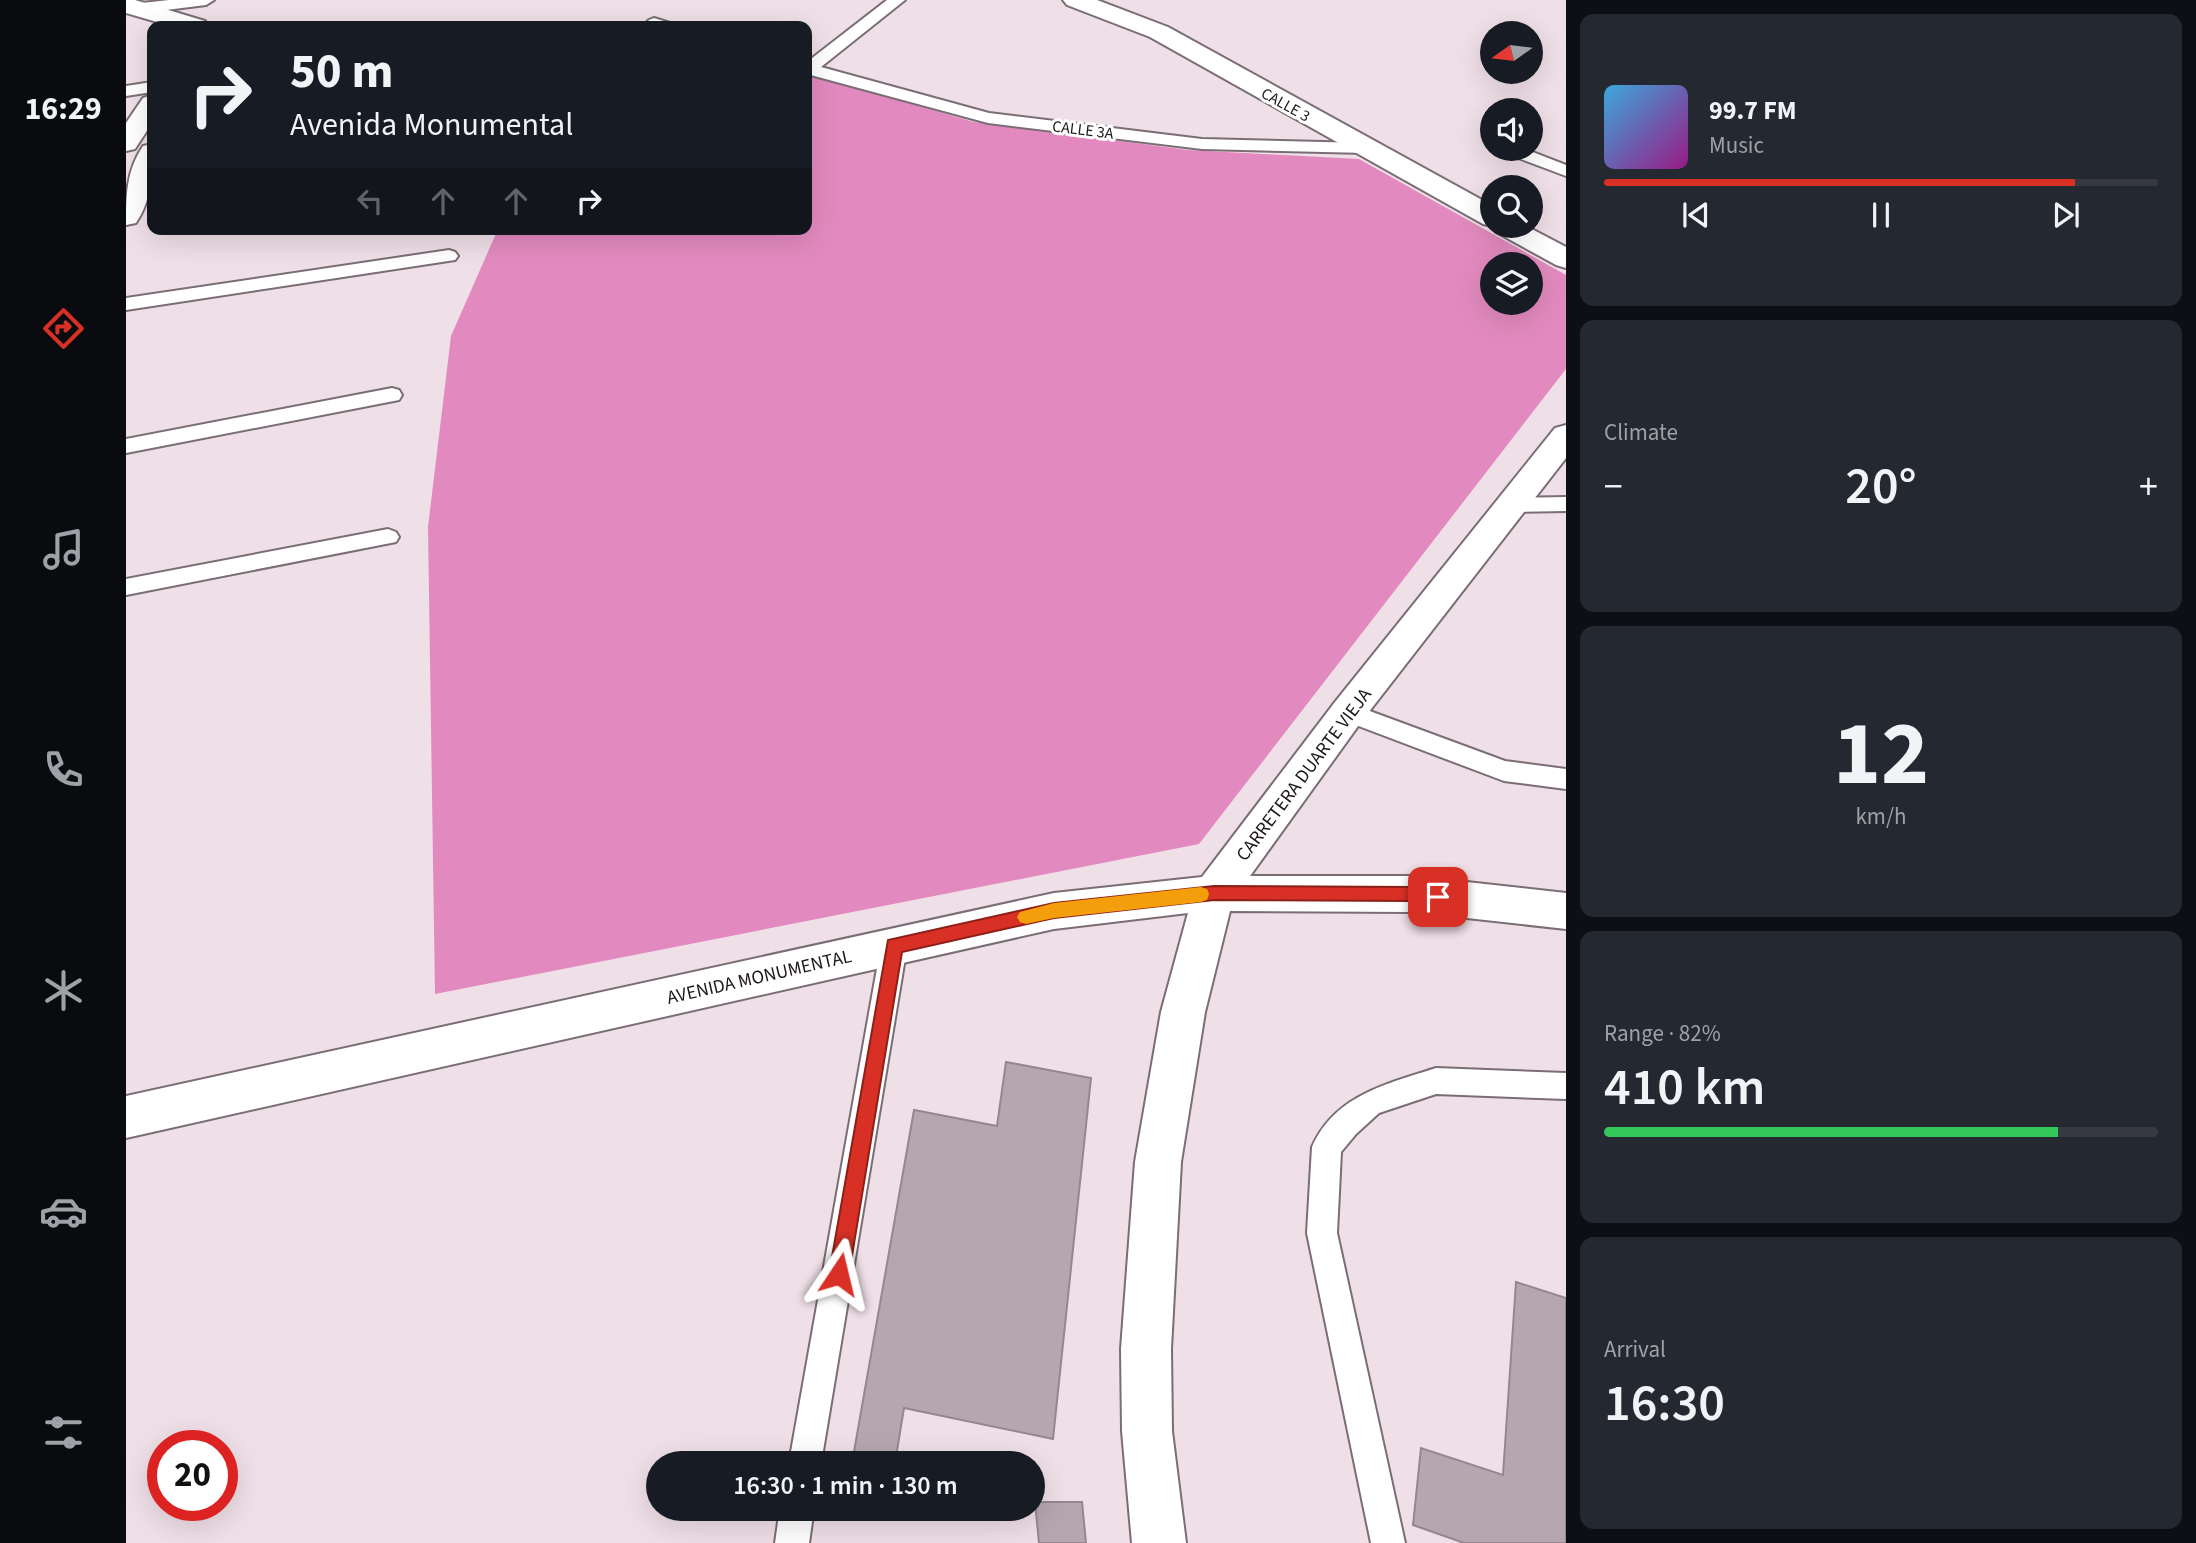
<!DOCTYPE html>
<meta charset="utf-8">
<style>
body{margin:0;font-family:"Source Sans 3",sans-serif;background:#242831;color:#f1f3f6;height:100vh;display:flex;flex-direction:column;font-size:26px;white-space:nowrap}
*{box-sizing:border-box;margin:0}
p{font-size:23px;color:#9ea1a6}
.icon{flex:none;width:38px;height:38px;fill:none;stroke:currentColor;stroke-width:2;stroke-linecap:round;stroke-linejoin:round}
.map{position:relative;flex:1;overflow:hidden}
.panel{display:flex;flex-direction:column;gap:14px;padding:14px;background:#0d0f14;width:630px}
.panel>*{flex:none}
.top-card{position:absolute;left:21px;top:21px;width:665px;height:214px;border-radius:14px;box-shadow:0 7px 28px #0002;background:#171b24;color:#f1f3f6;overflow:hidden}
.needle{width:46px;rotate:256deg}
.fabs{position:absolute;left:1354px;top:21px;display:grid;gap:14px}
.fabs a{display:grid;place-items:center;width:63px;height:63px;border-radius:50%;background:#171b24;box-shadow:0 7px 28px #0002;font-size:35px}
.speed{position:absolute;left:21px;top:1430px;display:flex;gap:14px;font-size:35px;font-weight:700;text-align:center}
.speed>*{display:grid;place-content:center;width:91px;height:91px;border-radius:50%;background:#171b24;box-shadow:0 7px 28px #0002;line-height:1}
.speed .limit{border:10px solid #d22;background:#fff;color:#111}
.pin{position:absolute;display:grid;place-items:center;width:60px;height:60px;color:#fff;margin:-30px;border-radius:14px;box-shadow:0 4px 10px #0006}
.me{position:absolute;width:77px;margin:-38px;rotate:10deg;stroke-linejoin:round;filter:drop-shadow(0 0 5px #0008)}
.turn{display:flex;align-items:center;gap:24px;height:147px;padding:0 28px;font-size:32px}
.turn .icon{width:91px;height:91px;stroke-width:2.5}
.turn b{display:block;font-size:49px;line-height:60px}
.lanes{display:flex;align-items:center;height:66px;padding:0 28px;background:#0003;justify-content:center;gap:35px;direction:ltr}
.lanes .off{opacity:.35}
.big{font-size:52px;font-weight:600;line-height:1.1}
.panel .widget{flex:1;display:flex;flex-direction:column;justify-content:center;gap:10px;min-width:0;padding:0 24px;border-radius:14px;background:#242831}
.panel .dial{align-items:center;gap:0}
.dial b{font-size:91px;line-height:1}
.song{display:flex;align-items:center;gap:21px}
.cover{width:84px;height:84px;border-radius:10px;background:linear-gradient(135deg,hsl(200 70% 55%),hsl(310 70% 35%))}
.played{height:7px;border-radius:4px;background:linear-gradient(90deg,#d93025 85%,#363941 85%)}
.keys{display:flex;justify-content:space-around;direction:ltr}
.heat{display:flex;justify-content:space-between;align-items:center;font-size:38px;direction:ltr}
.charge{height:10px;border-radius:5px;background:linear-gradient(90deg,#34c759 82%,#363941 0)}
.trip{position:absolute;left:520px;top:1451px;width:399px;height:70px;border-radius:35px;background:#171b24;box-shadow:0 7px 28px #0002;font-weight:600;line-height:70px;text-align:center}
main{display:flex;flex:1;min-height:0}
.tabs{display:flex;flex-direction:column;width:126px;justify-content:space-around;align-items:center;background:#090b0e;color:#9ea1a6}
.tabs .icon{width:49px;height:49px}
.tabs .active{color:#d93025}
.tabs b{font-size:32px;color:#f1f3f6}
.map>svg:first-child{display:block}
</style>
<main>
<nav class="tabs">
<b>16:29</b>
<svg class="icon active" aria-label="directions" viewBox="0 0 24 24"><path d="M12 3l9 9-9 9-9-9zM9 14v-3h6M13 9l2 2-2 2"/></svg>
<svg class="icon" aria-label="music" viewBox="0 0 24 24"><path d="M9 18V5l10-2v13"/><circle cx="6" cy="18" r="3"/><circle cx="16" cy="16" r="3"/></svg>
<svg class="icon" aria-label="phone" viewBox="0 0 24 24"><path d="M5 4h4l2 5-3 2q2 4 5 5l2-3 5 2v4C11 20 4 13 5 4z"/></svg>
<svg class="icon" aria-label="climate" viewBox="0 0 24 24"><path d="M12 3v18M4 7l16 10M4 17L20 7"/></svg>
<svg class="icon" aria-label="car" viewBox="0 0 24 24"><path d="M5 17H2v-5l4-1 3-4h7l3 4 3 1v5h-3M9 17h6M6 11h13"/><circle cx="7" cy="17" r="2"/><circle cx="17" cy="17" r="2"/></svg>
<svg class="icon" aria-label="filters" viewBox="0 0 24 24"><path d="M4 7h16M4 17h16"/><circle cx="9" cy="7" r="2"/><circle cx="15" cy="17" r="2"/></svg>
</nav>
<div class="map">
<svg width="1440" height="1543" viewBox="0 0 1440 1543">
<rect width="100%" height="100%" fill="#efdfe7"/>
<path fill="#e28abf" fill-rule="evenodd" d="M681,74l167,48 214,28 171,9 207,116v94l-367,475 -764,150 -7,-467 23,-191 47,-107h309zM1367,264h38v39h-38z"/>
<path fill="#b6a7af" stroke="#96878f" stroke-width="2" d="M880,1062l85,16 -38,361 -149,-31 -9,55h-43l62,-353 83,16z
M1390,1282l50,16v245h-102l-51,-18 8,-77 82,27z
M909,1502h47l4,41h-47z"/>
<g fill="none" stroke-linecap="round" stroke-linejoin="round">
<g stroke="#7b6d75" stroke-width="4">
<path id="service" d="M43,0h45l-8,5 -64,8 -8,-5 8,-5z
M761,0h18l-84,67 168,46 213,26 164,4 8,5 -8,5 -164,-4 -214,-26 -181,-49v-12z
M528,18l16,5 3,3h-25l-2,-3 3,-3z
M26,82v10l-26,4v-10z
M1376,149h23l41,16v11l-61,-23z
M323,250l6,2 3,4 -3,4 -329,50v-12z
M266,388l7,2 3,5 -3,5 -273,53v-14z
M1440,497v14l-57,1 -8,-2 -3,-5 3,-5 8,-2z
M262,529l8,3 3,5 -3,5 -270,53v-16z
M1222,703l157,58 61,8v20l-62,-8 -164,-62 -4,-7 4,-7z
M768,934l9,4 4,8 -86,517h-32l92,-517 4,-8z
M1310,1068l130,5v26l-130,-5 -57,19 -23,21 -15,18 -4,81 68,310h-34l-64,-310 5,-86c23,-52 75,-63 124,-79z
M654,1508h34l-5,35h-34z"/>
</g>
<g stroke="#7b6d75" stroke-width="4">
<path id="minor" d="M0,0h9l70,21 3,5h-37l-45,-13z
M937,0h34l71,27 325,179v20h33l40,21v21l-10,-3 -60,-33 -4,-6 -9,-2 -333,-187 -83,-32z
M26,95v28l-17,26 -9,2v-28l17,-25z
M26,144c1,28 0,55 -16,79l-10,2c0,-28 0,-54 17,-79z"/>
</g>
<g stroke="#7b6d75" stroke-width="4">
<path id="secondary" d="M1440,425v33l-205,264 -111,154h162l154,17v36l-154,-17 -182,-1 -25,101 -24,150 -10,187 1,82 14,112h-54l-10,-112 -1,-82 14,-187 26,-150 27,-99 -134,16 -928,209v-42l928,-203 148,-16 133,-175 220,-274z"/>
</g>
<use href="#service" fill="#fff" fill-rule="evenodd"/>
<use href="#minor" fill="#fff" fill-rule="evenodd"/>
<use href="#secondary" fill="#fff" fill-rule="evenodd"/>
</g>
<path fill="#d93025" stroke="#8d1f18" stroke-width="2" d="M1088,886l198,1 32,5 2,5 -2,5 -6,2 -26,-3 -198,-1 -160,18 -152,34 -53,322 -3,7 -7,3 -7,-3 -3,-7 59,-334 166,-37z"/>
<path fill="#f59e0b" d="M1075,887l6,2 2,5 -2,6 -6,2 -147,16 -28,6 -6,-2 -3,-5 3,-5 34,-9z"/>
<g text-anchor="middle" stroke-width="6" stroke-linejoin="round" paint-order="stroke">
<g font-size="16" fill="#1d171a" stroke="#fff">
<text transform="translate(1160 104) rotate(29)" y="6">CALLE 3</text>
<text transform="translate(957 129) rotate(7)" y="6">CALLE 3A</text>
</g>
<g font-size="19" fill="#1d171a" stroke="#fff">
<text transform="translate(1177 774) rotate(-53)" y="7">CARRETERA DUARTE VIEJA</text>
<text transform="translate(633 976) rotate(-13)" y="7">AVENIDA MONUMENTAL</text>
</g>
</g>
</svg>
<div class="fabs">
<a><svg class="needle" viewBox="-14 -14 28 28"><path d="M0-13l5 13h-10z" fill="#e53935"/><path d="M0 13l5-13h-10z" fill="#9ea1a6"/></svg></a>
<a><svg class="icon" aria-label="sound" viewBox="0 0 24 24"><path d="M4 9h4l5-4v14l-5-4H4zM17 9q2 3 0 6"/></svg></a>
<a><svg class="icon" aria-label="search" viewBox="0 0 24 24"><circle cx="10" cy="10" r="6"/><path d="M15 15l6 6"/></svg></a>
<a><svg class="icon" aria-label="layers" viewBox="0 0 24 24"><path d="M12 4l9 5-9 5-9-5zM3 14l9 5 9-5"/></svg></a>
</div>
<div class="speed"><div class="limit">20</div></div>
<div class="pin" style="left:1312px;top:897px;background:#d93025"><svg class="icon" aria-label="arrive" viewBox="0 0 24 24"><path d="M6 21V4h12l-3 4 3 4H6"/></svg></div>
<svg class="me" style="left:713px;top:1274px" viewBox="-20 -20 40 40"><path d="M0-17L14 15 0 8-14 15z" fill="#d93025" stroke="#fff" stroke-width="4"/></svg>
<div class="trip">16:30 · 1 min · 130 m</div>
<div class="top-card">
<div class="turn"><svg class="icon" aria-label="right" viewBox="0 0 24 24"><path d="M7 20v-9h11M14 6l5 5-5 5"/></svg><div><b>50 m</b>Avenida Monumental</div></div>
<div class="lanes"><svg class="icon off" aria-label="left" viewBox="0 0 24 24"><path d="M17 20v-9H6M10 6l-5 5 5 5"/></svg><svg class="icon off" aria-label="ahead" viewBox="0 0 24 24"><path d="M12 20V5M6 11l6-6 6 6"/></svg><svg class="icon off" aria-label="ahead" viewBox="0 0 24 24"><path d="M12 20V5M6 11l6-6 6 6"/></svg><svg class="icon" aria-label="right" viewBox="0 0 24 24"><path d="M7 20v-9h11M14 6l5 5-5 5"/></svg></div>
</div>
</div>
<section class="panel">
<div class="widget">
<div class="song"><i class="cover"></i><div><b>99.7 FM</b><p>Music</p></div></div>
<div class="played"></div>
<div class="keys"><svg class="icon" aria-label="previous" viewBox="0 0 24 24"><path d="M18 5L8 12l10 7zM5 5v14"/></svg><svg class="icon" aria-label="pause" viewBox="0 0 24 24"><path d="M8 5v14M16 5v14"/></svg><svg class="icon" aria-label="next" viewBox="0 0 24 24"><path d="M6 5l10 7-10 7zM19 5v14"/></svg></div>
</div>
<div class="widget"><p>Climate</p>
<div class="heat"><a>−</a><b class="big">20°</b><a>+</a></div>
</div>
<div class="widget dial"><b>12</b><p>km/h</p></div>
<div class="widget"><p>Range · 82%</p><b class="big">410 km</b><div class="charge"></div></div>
<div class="widget"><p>Arrival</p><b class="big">16:30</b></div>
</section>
</main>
